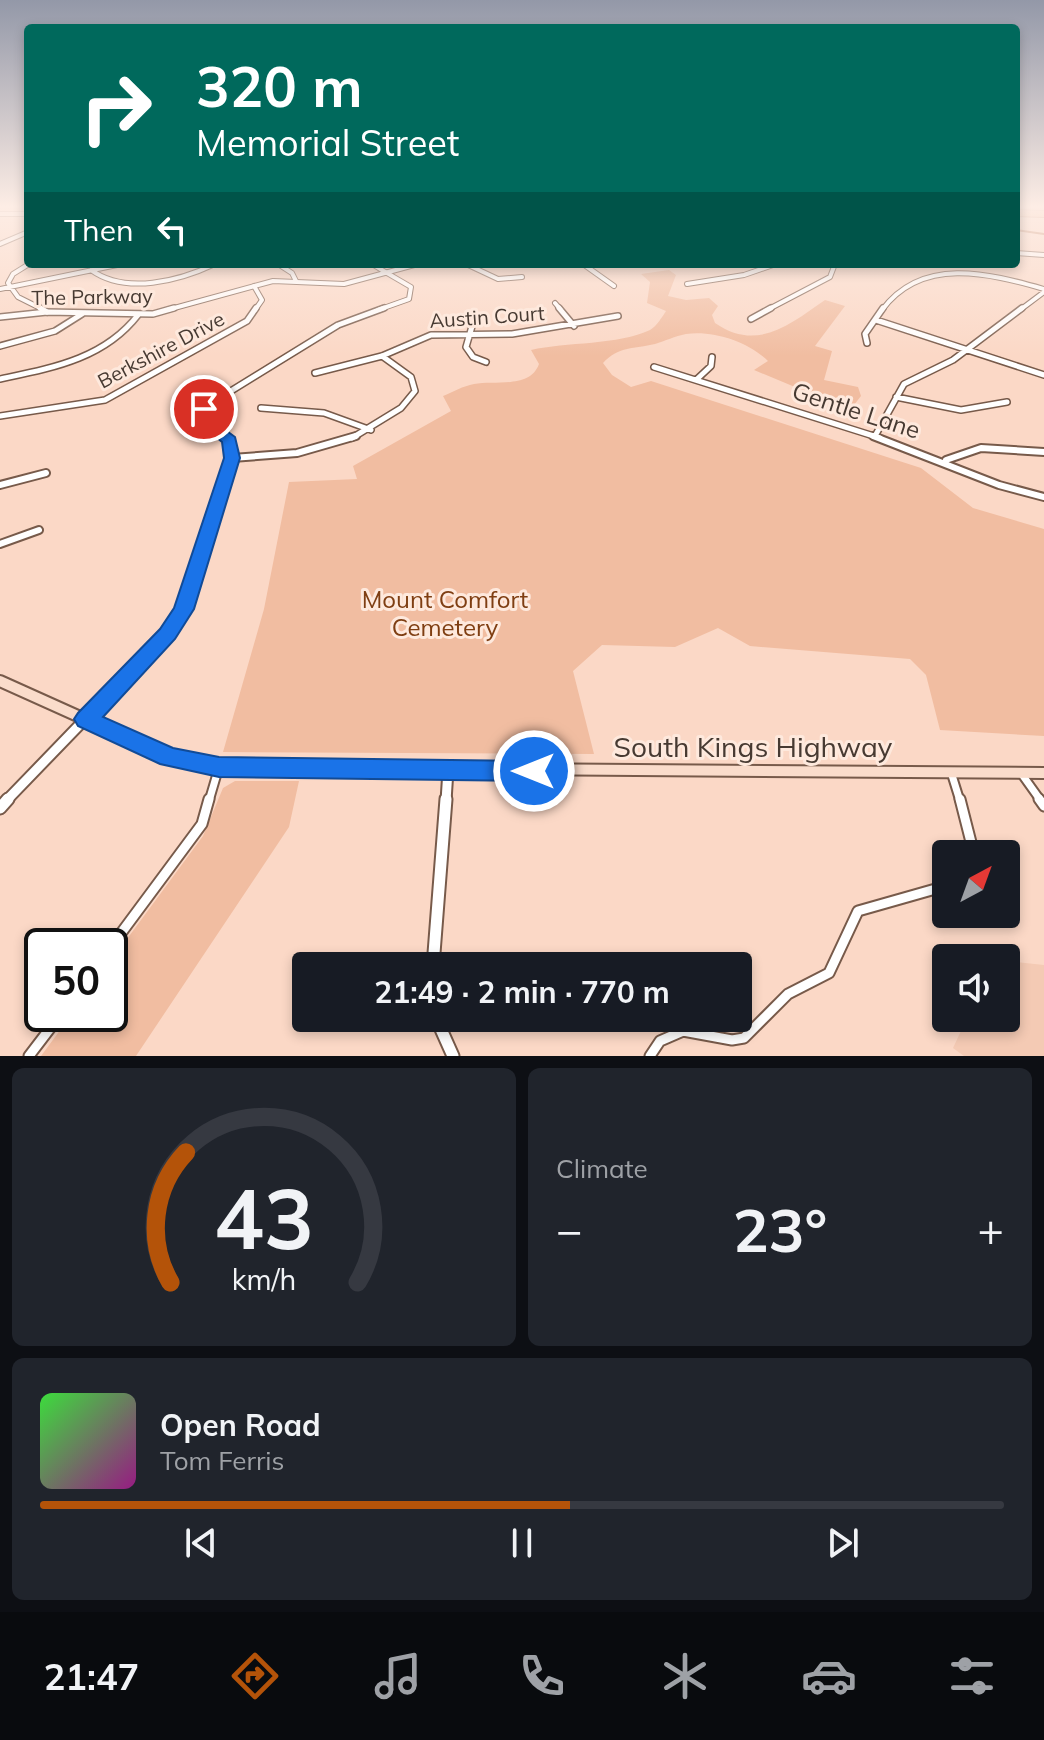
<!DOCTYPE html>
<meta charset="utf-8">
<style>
body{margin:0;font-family:Mulish,sans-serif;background:#20242c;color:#f1f3f6;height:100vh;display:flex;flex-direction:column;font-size:30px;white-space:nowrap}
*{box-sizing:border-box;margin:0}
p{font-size:26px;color:#9ea1a6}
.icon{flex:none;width:44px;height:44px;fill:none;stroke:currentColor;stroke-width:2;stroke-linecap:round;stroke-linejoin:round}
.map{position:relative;height:1056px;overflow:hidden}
.sheet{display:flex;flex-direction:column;gap:12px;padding:12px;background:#0d0f14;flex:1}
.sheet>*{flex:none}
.top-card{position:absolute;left:24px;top:24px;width:996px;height:244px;border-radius:8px;box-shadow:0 4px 12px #0003;background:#00695c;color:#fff;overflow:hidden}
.needle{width:52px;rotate:41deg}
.fabs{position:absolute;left:932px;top:840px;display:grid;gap:16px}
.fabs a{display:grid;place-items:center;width:88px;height:88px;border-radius:8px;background:#171b24;box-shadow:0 4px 12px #0003;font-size:40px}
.speed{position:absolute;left:24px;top:928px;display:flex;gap:16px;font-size:40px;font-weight:700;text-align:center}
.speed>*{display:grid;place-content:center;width:104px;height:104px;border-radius:50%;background:#171b24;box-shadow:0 4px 12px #0003;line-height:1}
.speed .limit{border:4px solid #111;border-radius:12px;background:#fff;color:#111}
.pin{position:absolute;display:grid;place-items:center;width:68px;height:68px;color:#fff;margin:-34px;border:4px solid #fff;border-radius:50%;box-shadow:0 2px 8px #0007}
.me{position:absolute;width:88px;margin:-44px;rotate:270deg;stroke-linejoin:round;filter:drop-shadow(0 0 6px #0008)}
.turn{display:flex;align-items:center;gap:28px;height:168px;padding:0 40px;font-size:36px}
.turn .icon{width:104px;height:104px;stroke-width:2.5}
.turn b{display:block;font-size:56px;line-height:68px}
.then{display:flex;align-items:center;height:76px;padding:0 40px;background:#0003;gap:16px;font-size:30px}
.big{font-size:60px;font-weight:700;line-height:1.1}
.sheet .card{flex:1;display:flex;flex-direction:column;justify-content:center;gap:12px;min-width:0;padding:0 28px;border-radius:12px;background:#20242c}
.sheet .dial{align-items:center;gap:0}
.dial svg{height:208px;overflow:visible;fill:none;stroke:#363941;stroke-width:7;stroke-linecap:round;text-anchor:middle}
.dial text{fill:#f1f3f6;stroke:none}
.song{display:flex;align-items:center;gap:24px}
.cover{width:96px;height:96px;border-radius:12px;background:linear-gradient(135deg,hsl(120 70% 55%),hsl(310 70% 35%))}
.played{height:8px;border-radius:4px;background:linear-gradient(90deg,#b45309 55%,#363941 55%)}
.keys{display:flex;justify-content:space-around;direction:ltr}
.heat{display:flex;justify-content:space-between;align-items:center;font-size:44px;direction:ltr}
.sheet .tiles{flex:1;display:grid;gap:12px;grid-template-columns:1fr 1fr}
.card:last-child{grid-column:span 2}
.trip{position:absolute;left:292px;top:952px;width:460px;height:80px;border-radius:8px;background:#171b24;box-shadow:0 4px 12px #0003;font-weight:700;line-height:80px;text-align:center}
.dock{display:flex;height:128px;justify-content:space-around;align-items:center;background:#090b0e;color:#9ea1a6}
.dock .icon{width:56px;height:56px}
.dock .active{color:#b45309}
.dock b{font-size:36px;color:#f1f3f6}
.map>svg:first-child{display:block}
</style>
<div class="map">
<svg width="1044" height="1056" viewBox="0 0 1044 1056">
<rect width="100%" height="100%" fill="#fbd8c6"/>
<path fill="#f4cab4" d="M1006,961l38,4v91h-80l-11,-8 14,-30h39z"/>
<path fill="#f1bda1" d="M669,270l7,5 -8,21 18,4 23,-2 9,8 -6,9 3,8c42,29 74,2 110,-23l20,6 -30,40 17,5 -8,29 34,7 3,9 -11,14 -96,-40 14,-9c-19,-19 -55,-31 -82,-27 -11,2 -21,7 -31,10 -21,5 -36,2 -52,19l9,12 19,12 20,-6 270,87 52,40 71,21v207l-104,-6 -14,-55 -16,-16 -160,-13 -32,-18 -43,19 -73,-2 -29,26 21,83 -371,-2 41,-143 25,-127 68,-3 -4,-13 98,-55 -8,-15c10,-4 20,-10 31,-12 21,-4 56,5 65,-20l-8,-14c35,-8 88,-5 119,-20 7,-4 12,-13 16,-19l-19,-8 3,-21 -9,-8z
M235,781h64l-10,46 -153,229h-95l31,-42h38v-52l93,-126 20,-48z"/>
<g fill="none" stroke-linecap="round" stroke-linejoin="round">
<path stroke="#b46f49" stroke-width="2" d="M1016,230l28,4"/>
<g stroke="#775a4a" stroke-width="6">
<path id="minor-far4" d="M0,214h28
M0,244l28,-12
M1016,253l28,2
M29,264l-16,10 -5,9 10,14 26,13
M278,264l14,9 4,8
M372,264l15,9
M466,264l32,15 24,-2
M583,264l31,22
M91,270c35,25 88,11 124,-6
M687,284l57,-9 32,-11
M254,286l8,14 -7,10
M0,289l122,-25
M555,303l6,7
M767,310l63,-33 5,-13
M882,310c40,-54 106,-37 162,-21
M1020,310l24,-18"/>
</g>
<g stroke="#775a4a" stroke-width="8">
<path id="minor-far3" d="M40,308l7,4
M559,308l15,18
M475,316l-9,31 7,10 13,5
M751,319l20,-11
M876,320l168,55
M867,343l-2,-9 18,-26
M0,346l55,-15 27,-17
M654,367l226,71
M315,373l67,-17 49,-21 81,-1 106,-18
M0,379c52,-11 104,-20 138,-64
M696,380l15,-14 1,-9
M896,397l65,13 46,-8
M261,408l63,5 47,17
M0,416l105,-16 142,-79 9,-13
M875,436l29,-52 49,-24 69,-52
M352,438l49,-30 14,-17 -4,-14 -29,-21"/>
</g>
<g stroke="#775a4a" stroke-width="10">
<path id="minor-far2" d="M873,436l126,49 45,12
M232,458l65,-5 59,-17
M946,460l35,-12 63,4
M0,485l46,-12
M0,544l39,-14"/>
</g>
<g stroke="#775a4a" stroke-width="11">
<path id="minor-far1" d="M951,772l9,29
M1021,773l20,28
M209,801l10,-34"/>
</g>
<g stroke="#775a4a" stroke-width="13">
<path id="minor" d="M960,799l14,55
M1039,799l5,7
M110,948l92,-124 7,-25
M29,1056l32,-42
M650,1056l10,-15 23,-10 49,9 12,-2 44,-44 41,-21 29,-62 88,-25"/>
</g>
<g stroke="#775a4a" stroke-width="6">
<path id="tertiary-far4" d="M167,310l106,-29 71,3 74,-20
M378,310l31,-11 2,-12 -24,-14"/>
</g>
<g stroke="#775a4a" stroke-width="8">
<path id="tertiary-far3" d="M0,317l47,-5 106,2 21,-6
M227,438l-24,-20 2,-11 133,-82 46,-17"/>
</g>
<g stroke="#775a4a" stroke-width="11">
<path id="tertiary-far2" d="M187,599l45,-141 -2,-18 -5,-4"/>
</g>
<g stroke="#775a4a" stroke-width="13">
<path id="tertiary-far1" d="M6,801l169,-175 13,-29
M446,801l2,-31"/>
</g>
<g stroke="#775a4a" stroke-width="15">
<path id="tertiary" d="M0,808l8,-9
M433,966l13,-167
M436,1018l17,38"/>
</g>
<g stroke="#775a4a" stroke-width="14">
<path id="secondary" d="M0,681l169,76 50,10 825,6"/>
</g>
<g stroke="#b36e46" stroke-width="8">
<path id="primary" d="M1016,213l28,1"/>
</g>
<use href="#minor-far4" stroke="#fff" stroke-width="4"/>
<use href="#minor-far3" stroke="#fff" stroke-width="5"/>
<use href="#minor-far2" stroke="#fff" stroke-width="6"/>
<use href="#minor-far1" stroke="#fff" stroke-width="7"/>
<use href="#minor" stroke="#fff" stroke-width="9"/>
<use href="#tertiary-far4" stroke="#fff" stroke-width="4"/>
<use href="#tertiary-far3" stroke="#fff" stroke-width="5"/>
<use href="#tertiary-far2" stroke="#fff" stroke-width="7"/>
<use href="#tertiary-far1" stroke="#fff" stroke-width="9"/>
<use href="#tertiary" stroke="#fff" stroke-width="11"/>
<use href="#secondary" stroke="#fadccb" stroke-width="10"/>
<use href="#primary" stroke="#f4b997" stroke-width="6"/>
</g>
<linearGradient id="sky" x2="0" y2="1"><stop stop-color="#9398a8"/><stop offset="0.58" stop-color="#fdede5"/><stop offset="1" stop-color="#fdede5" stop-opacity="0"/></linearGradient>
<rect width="1044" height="356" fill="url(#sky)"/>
<path fill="#1a73e8" stroke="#114b97" stroke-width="2" d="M198,406h11l3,14 23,17 5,21 -46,151 -19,30 -72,78 70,31 46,9 315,4 8,2 4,8 -4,7 -8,3 -315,-4 -59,-13 -82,-38 -4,-7 4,-6 82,-84 14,-21 50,-150 -2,-16 -25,-21z"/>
<g text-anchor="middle" stroke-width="6" stroke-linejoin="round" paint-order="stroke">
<g font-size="20" fill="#473a32" stroke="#fee9dd">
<text transform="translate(92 297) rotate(-1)" y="7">The Parkway</text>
<text transform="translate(487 317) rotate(-4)" y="7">Austin Court</text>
<text transform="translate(161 350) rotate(-28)" y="7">Berkshire Drive</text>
</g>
<g font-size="24" fill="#473a32" stroke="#fee9dd">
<text transform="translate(856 411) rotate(18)" y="8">Gentle Lane</text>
</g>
<g font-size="24" fill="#7f3e12" stroke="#fee9dd">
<text x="445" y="608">Mount Comfort<tspan x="445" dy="28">Cemetery</tspan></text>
</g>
<g font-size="28" fill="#473a32" stroke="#fee9dd">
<text x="753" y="757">South Kings Highway</text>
</g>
</g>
</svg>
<div class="fabs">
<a><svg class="needle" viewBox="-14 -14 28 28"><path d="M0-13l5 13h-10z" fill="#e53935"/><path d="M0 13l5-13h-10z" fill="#9ea1a6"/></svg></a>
<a><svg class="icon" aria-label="sound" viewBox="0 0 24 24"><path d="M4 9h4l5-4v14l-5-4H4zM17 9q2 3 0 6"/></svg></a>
</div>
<div class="speed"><div class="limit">50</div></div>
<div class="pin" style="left:204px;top:409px;background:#d93025"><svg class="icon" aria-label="arrive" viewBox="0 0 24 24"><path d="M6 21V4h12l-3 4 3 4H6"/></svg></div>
<svg class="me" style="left:534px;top:771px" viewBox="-20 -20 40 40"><circle r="17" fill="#1a73e8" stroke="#fff" stroke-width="3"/><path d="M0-11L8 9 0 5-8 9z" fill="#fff"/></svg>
<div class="trip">21:49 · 2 min · 770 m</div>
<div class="top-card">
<div class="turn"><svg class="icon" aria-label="right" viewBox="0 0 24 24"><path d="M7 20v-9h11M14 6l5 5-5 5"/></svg><div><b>320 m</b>Memorial Street</div></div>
<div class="then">Then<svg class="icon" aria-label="left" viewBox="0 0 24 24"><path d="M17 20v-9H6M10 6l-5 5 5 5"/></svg></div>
</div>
</div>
<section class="sheet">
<div class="tiles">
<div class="card dial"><svg viewBox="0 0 100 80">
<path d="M14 69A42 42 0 1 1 86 69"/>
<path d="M14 69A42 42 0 0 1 20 19" stroke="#b45309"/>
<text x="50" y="56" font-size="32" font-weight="700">43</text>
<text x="50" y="72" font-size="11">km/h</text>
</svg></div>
<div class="card"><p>Climate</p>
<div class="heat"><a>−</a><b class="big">23°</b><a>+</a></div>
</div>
<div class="card">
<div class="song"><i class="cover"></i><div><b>Open Road</b><p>Tom Ferris</p></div></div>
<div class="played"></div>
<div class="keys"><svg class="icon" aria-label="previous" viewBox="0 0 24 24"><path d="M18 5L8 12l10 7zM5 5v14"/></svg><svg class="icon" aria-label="pause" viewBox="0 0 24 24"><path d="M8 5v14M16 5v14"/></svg><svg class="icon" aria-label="next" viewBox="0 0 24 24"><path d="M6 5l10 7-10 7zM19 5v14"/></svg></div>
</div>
</div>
</section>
<nav class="dock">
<b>21:47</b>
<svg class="icon active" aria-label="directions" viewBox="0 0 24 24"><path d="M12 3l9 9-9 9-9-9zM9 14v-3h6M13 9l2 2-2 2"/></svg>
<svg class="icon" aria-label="music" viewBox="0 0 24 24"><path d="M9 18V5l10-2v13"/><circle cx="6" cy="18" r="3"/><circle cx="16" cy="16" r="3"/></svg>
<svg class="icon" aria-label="phone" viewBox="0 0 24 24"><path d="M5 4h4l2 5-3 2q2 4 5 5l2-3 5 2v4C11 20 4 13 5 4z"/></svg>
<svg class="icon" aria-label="climate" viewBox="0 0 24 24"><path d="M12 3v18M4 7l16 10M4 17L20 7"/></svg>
<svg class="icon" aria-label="car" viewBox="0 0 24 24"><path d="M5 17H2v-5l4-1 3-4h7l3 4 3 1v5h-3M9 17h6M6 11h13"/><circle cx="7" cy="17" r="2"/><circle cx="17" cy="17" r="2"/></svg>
<svg class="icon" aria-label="filters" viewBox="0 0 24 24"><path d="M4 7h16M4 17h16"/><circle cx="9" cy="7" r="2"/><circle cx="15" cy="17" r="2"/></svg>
</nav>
